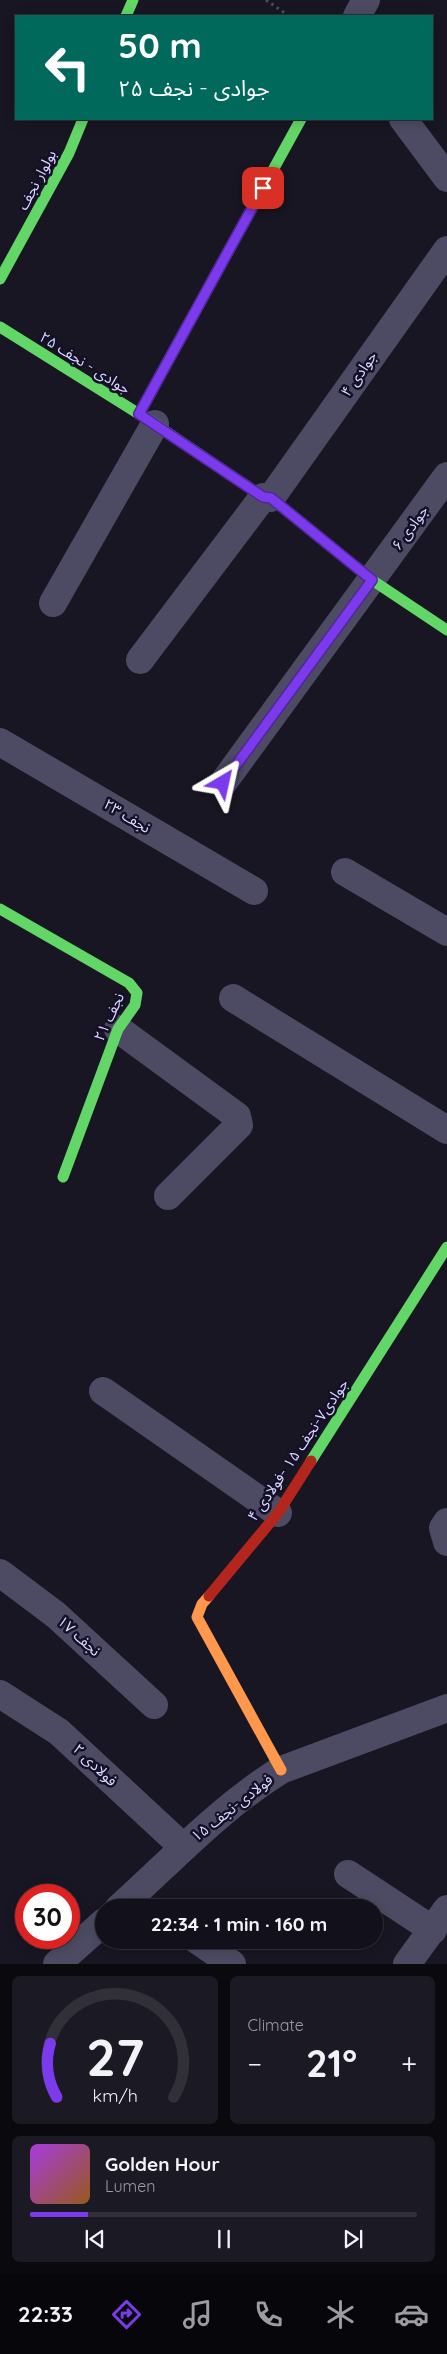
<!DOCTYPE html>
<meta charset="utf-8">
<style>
body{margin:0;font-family:Quicksand,"Noto Sans Arabic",sans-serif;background:#1b1923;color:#f1f3f6;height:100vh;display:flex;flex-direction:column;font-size:19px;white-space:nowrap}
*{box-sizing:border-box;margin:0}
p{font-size:16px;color:#9c9da2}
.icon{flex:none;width:28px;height:28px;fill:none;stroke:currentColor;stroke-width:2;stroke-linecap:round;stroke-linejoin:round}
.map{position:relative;height:1964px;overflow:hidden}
.details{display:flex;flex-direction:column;gap:12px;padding:12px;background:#0a090e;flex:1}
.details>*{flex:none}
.hud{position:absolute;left:15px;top:15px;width:418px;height:105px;border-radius:0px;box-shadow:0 2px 12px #0003,0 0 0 1px #313039;background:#00695c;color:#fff;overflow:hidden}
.speed{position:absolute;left:15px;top:1884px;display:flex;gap:10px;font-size:25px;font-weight:700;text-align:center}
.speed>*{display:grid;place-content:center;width:65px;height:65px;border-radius:50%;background:#12101a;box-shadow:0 2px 12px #0003,0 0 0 1px #313039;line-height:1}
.speed .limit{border:8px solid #d22;background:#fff;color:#111}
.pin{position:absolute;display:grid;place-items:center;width:42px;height:42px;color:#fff;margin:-21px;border-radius:10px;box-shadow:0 2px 8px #0006}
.me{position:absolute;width:55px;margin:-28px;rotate:36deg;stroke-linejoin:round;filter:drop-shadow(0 0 4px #0008)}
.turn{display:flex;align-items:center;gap:18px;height:105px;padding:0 20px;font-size:22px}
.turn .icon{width:65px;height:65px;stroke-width:2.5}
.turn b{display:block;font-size:35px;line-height:42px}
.big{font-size:38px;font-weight:700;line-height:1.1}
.details .tile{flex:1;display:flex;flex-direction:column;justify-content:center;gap:8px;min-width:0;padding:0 18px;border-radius:8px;background:#1b1923}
.details .dial{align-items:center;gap:0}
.dial svg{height:130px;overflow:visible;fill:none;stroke:#313039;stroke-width:7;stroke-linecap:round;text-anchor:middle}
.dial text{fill:#f1f3f6;stroke:none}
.song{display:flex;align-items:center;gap:15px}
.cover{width:60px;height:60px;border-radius:8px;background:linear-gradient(135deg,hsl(280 70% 55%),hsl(30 70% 35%))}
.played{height:5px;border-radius:2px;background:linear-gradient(90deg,#7c3aed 15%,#313039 15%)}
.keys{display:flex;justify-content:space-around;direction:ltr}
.heat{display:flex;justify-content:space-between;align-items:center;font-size:28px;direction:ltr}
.details .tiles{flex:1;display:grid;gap:12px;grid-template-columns:1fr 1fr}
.tile:last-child{grid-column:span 2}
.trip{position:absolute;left:95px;top:1899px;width:288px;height:50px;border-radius:25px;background:#12101a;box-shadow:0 2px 12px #0003,0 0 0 1px #313039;font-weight:700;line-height:50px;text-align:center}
.dock{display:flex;height:80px;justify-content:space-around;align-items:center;background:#07060a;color:#9c9da2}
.dock .icon{width:35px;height:35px}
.dock .current{color:#7c3aed}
.dock b{font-size:22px;color:#f1f3f6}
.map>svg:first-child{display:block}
</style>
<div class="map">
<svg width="447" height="1964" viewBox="0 0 447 1964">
<rect width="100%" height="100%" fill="#181622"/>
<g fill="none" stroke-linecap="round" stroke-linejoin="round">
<path stroke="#465260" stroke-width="3" stroke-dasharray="2.5 4" stroke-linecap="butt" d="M266,0l23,16"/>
<path stroke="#4c4b63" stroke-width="28" d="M357,16l9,-16
M403,119l44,59
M271,498l176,-248
M53,603l102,-179
M140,660l123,-163
M0,742l254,149
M223,783l224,-307
M345,872l102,60
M233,998l214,132
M118,1029l119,87 2,9 -71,71
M103,1391l175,122
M447,1522l-4,6 4,14
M0,1573l56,42 98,90
M0,1694l59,38 124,115
M348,1874l85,56
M119,1908c53,-48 102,-101 162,-138l166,-62
M197,1940l35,24
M57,1964l47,-42
M407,1964l40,-55"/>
<path stroke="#63d668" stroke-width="11" d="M126,16l7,-16
M0,279l69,-126 14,-34
M0,327l155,97 108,73 8,1 101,82 75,50
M139,414l162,-295
M0,909l129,74 8,10 -2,12 -17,24 -55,148
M311,1461l136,-214"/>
<path stroke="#ff974d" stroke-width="11" d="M209,1596l-7,8 -5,13 84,153"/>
<path stroke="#b3261e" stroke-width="11" d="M209,1596l69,-83 33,-52"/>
</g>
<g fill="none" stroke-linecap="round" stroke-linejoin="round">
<g stroke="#51269a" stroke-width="12">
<path id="route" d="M223,783l149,-203 -101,-82 -8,-1 -124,-83 124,-226"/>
</g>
<use href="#route" stroke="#7c3aed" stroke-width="9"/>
</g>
<g text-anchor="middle" stroke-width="5" stroke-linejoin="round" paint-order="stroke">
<g font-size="15" fill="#dbd7ff" stroke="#141028">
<text transform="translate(37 180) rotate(-62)" y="5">بولوار نجف</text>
<text transform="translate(85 363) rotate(32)" y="5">جوادی - نجف ۲۵</text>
<text transform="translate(359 374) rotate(-55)" y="5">جوادی ۴</text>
<text transform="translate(410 528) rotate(-54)" y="5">جوادی ۶</text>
<text transform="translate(127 816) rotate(31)" y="5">نجف ۲۳</text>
<text transform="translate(109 1017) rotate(-65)" y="5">نجف ۲۱</text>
<text transform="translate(298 1450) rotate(-56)" y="5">جوادی۷-نجف ۱۵ -فولادی ۴</text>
<text transform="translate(79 1636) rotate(42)" y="5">نجف ۱۷</text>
<text transform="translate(95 1765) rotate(43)" y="5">فولادی ۲</text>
<text transform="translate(232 1808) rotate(-38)" y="5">فولادی-نجف ۱۵</text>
</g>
</g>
</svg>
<div class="speed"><div class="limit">30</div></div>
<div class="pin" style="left:263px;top:188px;background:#d93025"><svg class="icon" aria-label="arrive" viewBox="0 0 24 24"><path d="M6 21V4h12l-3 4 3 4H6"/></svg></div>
<svg class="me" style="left:223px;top:783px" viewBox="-20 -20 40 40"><path d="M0-17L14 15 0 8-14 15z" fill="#7c3aed" stroke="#fff" stroke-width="4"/></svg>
<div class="trip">22:34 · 1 min · 160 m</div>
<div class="hud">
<div class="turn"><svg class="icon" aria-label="left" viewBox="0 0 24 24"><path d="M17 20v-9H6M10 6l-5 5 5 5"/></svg><div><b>50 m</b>جوادی - نجف ۲۵</div></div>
</div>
</div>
<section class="details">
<div class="tiles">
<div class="tile dial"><svg viewBox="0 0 100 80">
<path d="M14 69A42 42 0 1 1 86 69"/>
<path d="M14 69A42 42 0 0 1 10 36" stroke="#7c3aed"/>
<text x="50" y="56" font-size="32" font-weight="700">27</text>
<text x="50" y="72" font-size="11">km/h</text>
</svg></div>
<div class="tile"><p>Climate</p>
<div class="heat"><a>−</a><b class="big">21°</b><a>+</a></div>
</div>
<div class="tile">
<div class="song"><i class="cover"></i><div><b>Golden Hour</b><p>Lumen</p></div></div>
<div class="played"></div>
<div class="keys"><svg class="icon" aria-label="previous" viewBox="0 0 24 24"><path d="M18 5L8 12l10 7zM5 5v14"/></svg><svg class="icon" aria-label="pause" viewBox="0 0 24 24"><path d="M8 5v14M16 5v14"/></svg><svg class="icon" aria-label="next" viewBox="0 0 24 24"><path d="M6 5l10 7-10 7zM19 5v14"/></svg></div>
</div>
</div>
</section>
<nav class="dock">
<b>22:33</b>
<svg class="icon current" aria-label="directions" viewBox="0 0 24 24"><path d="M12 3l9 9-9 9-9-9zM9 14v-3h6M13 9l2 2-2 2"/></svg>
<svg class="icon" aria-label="music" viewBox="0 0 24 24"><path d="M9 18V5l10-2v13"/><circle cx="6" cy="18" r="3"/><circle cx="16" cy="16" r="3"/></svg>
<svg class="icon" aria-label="phone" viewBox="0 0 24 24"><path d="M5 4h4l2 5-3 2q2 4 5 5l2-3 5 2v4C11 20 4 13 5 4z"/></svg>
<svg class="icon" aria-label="climate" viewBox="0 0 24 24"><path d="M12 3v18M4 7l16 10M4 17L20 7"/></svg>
<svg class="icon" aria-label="car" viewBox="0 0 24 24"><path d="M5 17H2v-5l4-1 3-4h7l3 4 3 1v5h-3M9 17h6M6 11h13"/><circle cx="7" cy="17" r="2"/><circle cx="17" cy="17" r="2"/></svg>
</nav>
